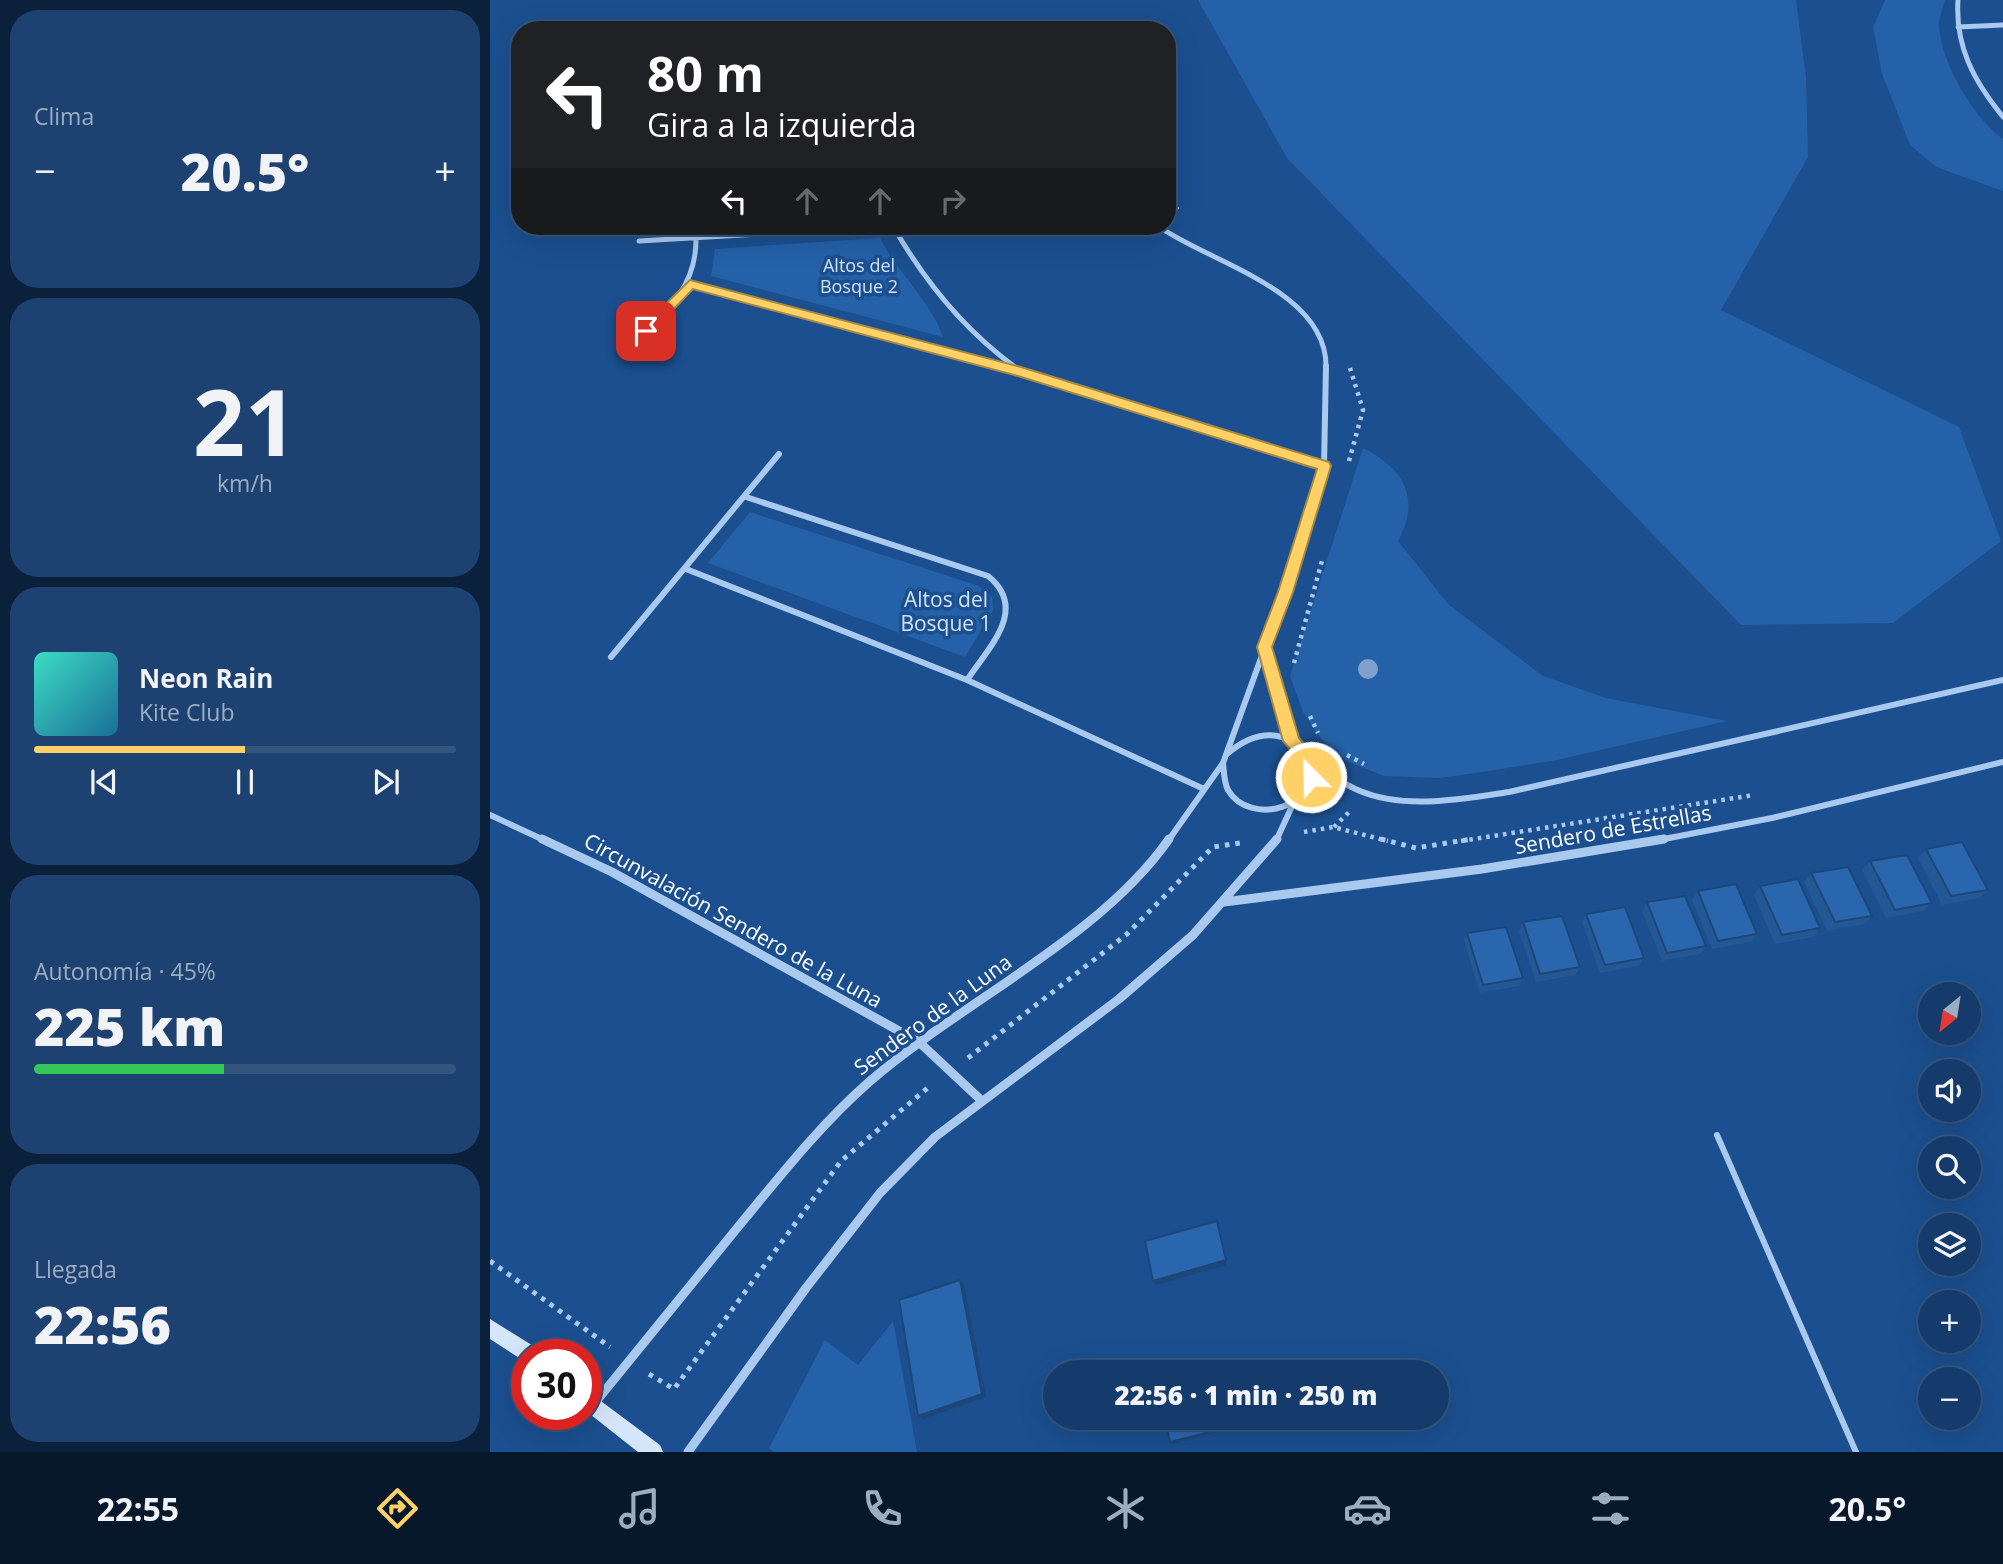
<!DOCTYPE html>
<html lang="es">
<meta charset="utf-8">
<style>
body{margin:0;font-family:"Open Sans",sans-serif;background:#1d4271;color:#f1f3f6;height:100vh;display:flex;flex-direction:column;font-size:26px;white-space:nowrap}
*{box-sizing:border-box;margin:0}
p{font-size:23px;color:#9dadc1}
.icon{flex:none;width:38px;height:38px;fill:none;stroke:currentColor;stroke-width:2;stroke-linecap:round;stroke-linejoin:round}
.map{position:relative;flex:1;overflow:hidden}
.drawer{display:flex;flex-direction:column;gap:10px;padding:10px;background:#0b203b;width:490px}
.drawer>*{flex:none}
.guide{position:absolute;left:21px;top:21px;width:665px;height:214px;border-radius:28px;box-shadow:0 7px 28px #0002,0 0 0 2px #33557e;background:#202124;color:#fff;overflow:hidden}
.needle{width:46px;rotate:210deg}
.buttons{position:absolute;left:1428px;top:982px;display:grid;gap:14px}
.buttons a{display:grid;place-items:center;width:63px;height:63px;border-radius:50%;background:#143b6b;box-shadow:0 7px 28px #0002,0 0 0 2px #33557e;font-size:35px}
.speed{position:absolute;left:21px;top:1339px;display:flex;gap:14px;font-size:35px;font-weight:700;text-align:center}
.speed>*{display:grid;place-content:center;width:91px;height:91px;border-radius:50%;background:#143b6b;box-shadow:0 7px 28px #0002,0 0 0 2px #33557e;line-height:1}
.speed .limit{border:10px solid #d22;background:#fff;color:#111}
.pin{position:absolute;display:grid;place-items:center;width:60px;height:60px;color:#fff;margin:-30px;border-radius:14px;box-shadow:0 4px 10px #0006}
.me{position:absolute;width:77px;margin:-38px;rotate:337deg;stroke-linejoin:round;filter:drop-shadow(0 0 5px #0008)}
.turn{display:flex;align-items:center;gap:24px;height:147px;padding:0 21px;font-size:32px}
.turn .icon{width:91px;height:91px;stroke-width:2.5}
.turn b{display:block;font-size:49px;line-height:60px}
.lanes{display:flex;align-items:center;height:66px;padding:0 21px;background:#0003;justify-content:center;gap:35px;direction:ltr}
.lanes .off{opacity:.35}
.big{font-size:52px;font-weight:800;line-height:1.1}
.drawer .widget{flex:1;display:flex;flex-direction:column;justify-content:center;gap:10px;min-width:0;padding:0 24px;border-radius:28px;background:#1d4271}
.drawer .dial{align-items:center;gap:0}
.dial b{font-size:91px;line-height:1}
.song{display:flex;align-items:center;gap:21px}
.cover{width:84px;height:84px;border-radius:10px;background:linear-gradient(135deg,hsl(170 70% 55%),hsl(200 70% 35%))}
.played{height:7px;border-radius:4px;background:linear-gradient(90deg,#ffd166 50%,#33557e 50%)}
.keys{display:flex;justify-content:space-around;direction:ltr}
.heat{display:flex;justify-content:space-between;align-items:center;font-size:38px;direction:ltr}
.charge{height:10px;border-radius:5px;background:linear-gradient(90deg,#34c759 45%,#33557e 0)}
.trip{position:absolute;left:553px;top:1360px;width:406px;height:70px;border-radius:35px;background:#143b6b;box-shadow:0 7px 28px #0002,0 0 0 2px #33557e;font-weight:800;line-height:70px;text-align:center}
.tab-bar{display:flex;height:112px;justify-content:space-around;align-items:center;background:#08182b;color:#9dadc1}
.tab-bar .icon{width:49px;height:49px}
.tab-bar .on{color:#ffd166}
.tab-bar b{font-size:32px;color:#f1f3f6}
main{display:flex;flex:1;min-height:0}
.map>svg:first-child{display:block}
</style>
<main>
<section class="drawer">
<div class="widget"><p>Clima</p>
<div class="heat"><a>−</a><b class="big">20.5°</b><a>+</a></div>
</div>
<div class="widget dial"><b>21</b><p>km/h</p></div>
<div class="widget">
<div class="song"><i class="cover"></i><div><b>Neon Rain</b><p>Kite Club</p></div></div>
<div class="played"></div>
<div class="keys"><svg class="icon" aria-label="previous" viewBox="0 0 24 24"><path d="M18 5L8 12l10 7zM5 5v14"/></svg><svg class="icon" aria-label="pause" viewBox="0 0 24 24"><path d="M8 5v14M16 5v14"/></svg><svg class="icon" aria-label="next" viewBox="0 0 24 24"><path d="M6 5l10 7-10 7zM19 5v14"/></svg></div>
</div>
<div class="widget"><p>Autonomía · 45%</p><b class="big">225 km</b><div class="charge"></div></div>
<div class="widget"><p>Llegada</p><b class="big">22:56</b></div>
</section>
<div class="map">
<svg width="1513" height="1452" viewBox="0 0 1513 1452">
<rect width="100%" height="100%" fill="#1b4f8f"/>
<path fill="#2461a8" d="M708,0h598l10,77 2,80 -87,153 238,117 42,114 -108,82 -152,2 -454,-467z
M1395,0h60c-2,8 -7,19 -6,27 3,37 34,90 64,112v52l-67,-24 -26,-22 -28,-71 -9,-47z
M390,238c17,34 52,65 63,99l-232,-61 4,-27z
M873,448c42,21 58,51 35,93l51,64 94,71 63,22 121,23 -170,39 -74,12 -44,6 -55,-2 -37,-15 -25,-21 -19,-28 -13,-36z
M260,512l229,74 13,11 1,13 -28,47 -257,-94z
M403,1321l24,131h-143l-5,-4 56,-108 33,25z"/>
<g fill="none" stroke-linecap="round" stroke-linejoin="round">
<path stroke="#a9c9ee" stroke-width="3.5" stroke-dasharray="2.5 3.5" stroke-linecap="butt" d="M677,200l12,10"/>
<path stroke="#a9c9ee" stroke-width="4.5" stroke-dasharray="3.5 5" stroke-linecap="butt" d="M859,461l14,-51 -13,-42
M804,663l29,-106
M820,716l8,17
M857,755l17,9
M844,827l16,-16
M814,832l29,-5 55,14
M971,841l293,-46"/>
<path stroke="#a9c9ee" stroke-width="5" stroke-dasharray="4.5 6" stroke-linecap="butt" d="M891,839l35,9 56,-9
M478,1058l159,-124 86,-87 27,-4
M0,1261l120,86
M159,1374l25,15 167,-228 89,-75"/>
<path stroke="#a9c9ee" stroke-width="6" d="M1227,1135l139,317"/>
<path stroke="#a9c9ee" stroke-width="5" d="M1468,0c-3,47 16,81 45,117
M1468,27l45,-2
M403,226c32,56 70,103 122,141
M668,226c50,36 169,64 168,141
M149,241l256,-15
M200,284l314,83
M141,346c33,-32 65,-57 65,-106"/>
<path stroke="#a9c9ee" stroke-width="6" d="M507,366l327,100
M256,497l242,79c41,33 1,71 -21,104
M196,569l281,111 237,109
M774,648l27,93
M121,657l168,-203
M737,754c15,-13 34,-23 55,-17 11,3 19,11 23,21 21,49 -55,70 -77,32 -4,-7 -4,-19 -5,-27l62,-171 39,-126 2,-100
M816,756c17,13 34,27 54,35 45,19 102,8 149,1l494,-112
M0,815l56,26
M678,841l55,-78
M786,841l17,-37
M1164,841l118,-23 231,-56"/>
<path stroke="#a9c9ee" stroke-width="9" d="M52,839l70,33 307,170 63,59
M734,902l258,-33 182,-30
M104,1404c48,-59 96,-118 144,-177 42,-51 82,-102 131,-145 92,-80 231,-144 300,-243
M198,1452l118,-164 74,-95 55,-56 184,-138 74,-64 84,-96"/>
<path fill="#d6e6fa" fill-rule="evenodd" d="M0,1319l45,28 2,7h-10v9l-37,-24z
M96,1390l74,55 3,7h-25l-52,-41z"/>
</g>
<circle fill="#7ea0ca" cx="878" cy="669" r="10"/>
<path fill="#245895" d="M1436,849l62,41 -9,8 -37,7 -24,-47z
M1380,861l62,42 -9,8 -37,7 -24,-48z
M1321,873l61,43 -8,8 -37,7 -23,-49z
M1270,886l60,42 -7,9 -38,7 -21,-49z
M1208,891l59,43 -6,8 -39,7 -20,-49z
M1157,902l59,44 -6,8 -38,7 -20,-50z
M1096,914l58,44 -5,8 -39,7 -18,-51z
M1033,922l57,45 -5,8 -39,7 -17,-51z
M977,933l56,45 -4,8 -39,7 -16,-52z"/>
<path fill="#1d4779" d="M736,1260v5l-71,20 -2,-4z
M470,1280l4,4 22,113 -63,22 -5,-3z
M757,1423v2l-76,19 -1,-2z"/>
<path fill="#2a66ad" stroke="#1d4779" stroke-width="2" d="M1472,842l26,48 -37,6 -25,-47z
M1417,855l25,48 -37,7 -25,-49z
M1358,867l24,49 -37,6 -24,-49z
M1308,879l22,49 -38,7 -22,-49z
M1246,884l21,50 -39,7 -20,-50z
M1195,896l21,50 -39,7 -20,-51z
M1135,907l19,51 -39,7 -19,-51z
M1072,916l18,51 -40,7 -17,-52z
M1016,927l17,51 -40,7 -16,-52z
M727,1221l9,39 -73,21 -8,-40z
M470,1280l22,114 -64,22 -19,-116z
M675,1418h81l1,5 -77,19z"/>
<path fill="#ffd166" stroke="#a68842" stroke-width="2" d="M200,280l331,87 308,95 2,4 -38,126 -21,55 27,91 15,18 5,21 -2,5h-12l-6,-23 -16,-18 -26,-94 21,-55 39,-123 -299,-93 -325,-87 -43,45h-9v-6z"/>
<g text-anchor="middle" stroke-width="7" stroke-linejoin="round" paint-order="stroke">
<g font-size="18" fill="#cfe3fa" stroke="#1b4f8f">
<text x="369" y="272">Altos del<tspan x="369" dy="21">Bosque 2</tspan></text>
</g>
<g font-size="21" fill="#cfe3fa" stroke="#1b4f8f">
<text x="456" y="607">Altos del<tspan x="456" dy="24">Bosque 1</tspan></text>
</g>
<g font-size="21" fill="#fff" stroke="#1b4f8f">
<text transform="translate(1123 830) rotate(-10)" y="7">Sendero de Estrellas</text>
<text transform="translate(243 921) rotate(29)" y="7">Circunvalación Sendero de la Luna</text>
<text transform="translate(443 1015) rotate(-36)" y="7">Sendero de la Luna</text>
</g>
</g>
</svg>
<div class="buttons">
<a><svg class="needle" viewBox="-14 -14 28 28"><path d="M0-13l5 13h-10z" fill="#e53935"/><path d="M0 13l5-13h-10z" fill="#9dadc1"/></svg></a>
<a><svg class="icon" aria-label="sound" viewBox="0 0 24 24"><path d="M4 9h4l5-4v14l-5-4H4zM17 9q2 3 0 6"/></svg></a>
<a><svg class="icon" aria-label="search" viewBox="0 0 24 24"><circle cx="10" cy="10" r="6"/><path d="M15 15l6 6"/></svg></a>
<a><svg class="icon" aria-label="layers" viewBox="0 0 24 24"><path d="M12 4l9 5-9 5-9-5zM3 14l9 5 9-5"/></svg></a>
<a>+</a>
<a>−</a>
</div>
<div class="speed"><div class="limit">30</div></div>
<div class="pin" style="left:156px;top:331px;background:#d93025"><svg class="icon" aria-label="arrive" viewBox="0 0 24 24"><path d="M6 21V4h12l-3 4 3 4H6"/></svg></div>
<svg class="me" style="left:821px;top:777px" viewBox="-20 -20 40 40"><circle r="17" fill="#ffd166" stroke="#fff" stroke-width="3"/><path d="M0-11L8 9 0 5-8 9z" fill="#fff"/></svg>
<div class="trip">22:56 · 1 min · 250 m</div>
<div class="guide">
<div class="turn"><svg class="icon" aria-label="left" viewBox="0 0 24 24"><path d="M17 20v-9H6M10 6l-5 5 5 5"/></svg><div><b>80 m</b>Gira a la izquierda</div></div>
<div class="lanes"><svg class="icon" aria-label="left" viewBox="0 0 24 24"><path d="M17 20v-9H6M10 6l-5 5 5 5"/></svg><svg class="icon off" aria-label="ahead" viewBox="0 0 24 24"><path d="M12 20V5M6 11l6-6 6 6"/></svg><svg class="icon off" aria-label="ahead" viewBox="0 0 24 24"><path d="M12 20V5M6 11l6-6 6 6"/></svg><svg class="icon off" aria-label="right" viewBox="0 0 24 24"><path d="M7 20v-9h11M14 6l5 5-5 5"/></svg></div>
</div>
</div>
</main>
<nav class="tab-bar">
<b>22:55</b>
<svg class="icon on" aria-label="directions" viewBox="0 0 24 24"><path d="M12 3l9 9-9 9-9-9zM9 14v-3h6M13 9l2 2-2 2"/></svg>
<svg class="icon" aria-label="music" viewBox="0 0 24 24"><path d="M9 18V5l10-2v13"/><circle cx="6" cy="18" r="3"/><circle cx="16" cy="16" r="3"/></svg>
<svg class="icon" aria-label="phone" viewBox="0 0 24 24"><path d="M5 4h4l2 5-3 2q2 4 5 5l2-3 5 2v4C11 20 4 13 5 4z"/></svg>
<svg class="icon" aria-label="climate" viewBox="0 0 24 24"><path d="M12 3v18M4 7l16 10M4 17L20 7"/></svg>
<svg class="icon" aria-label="car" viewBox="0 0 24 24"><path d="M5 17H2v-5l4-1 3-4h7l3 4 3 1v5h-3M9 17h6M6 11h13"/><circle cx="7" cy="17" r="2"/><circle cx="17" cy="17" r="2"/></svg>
<svg class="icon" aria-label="filters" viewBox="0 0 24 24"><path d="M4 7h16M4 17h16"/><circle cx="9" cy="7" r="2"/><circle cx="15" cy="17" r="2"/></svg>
<b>20.5°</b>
</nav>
